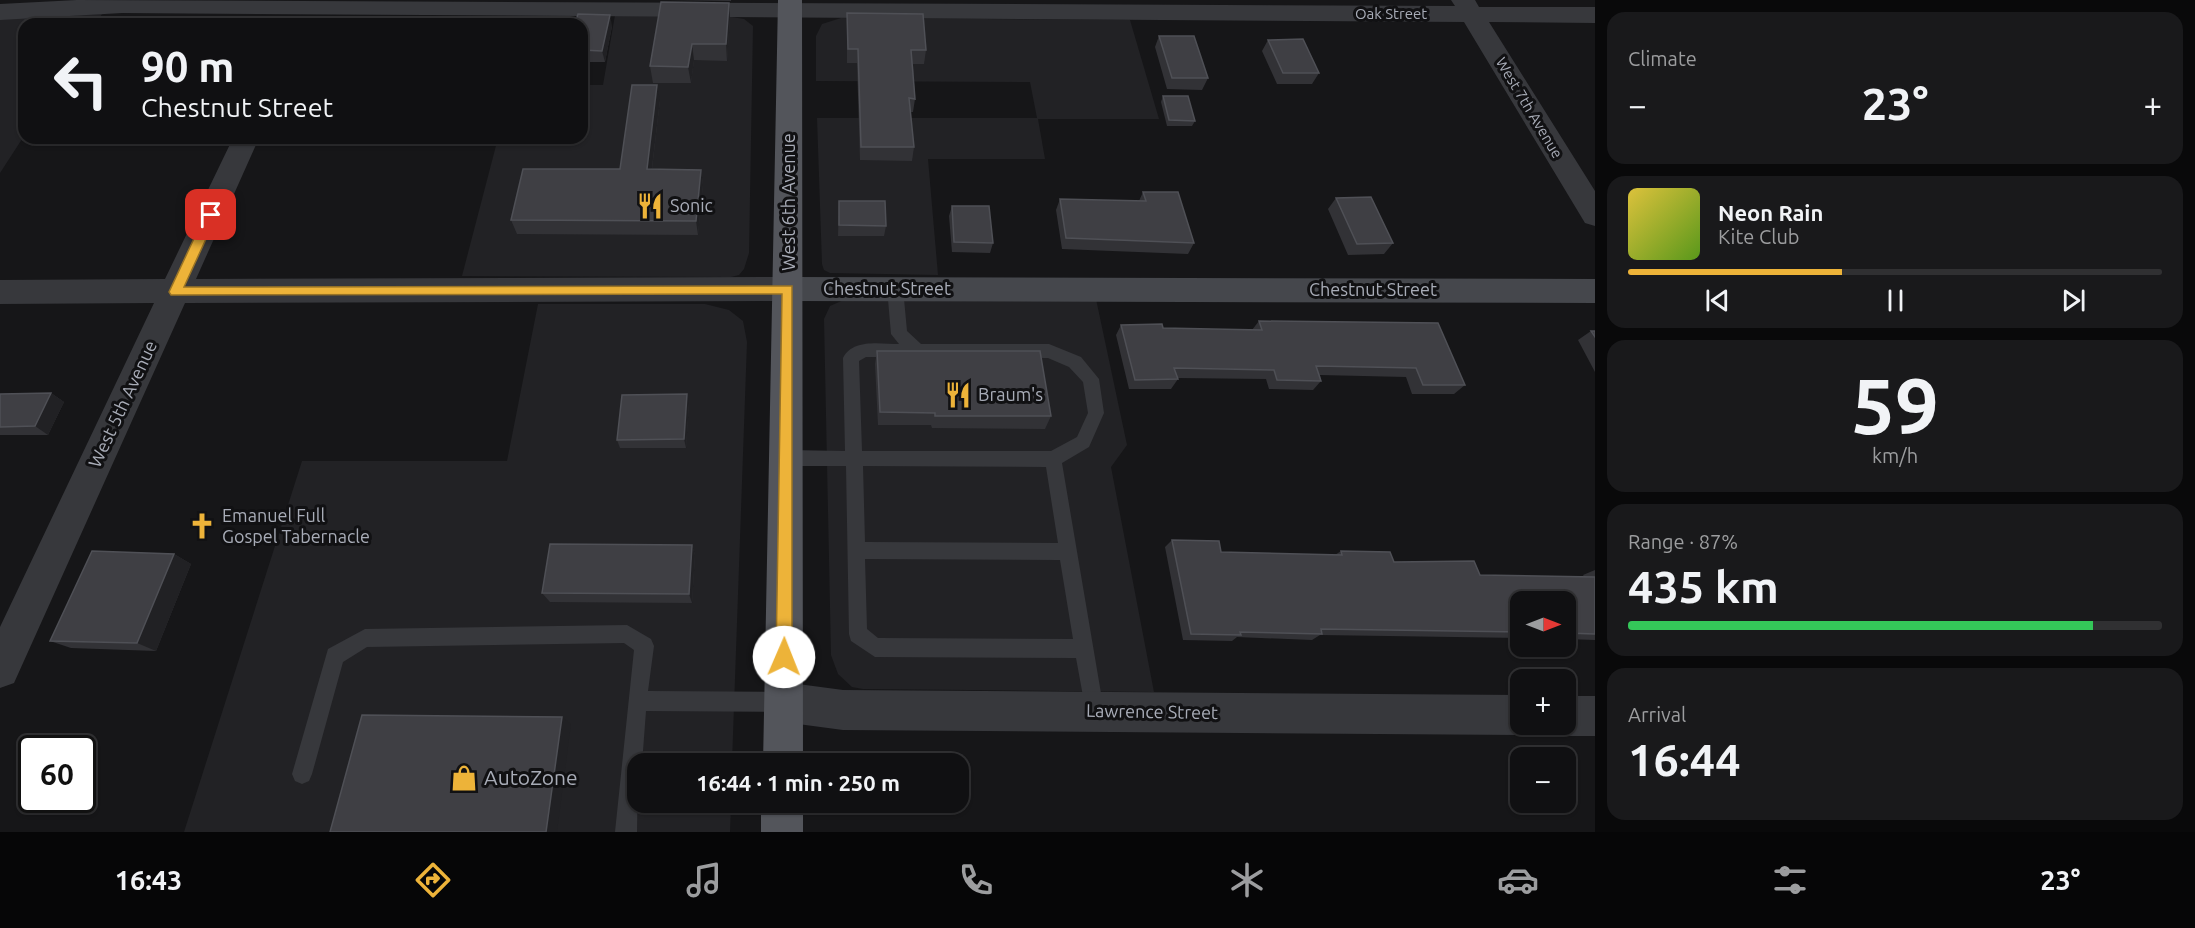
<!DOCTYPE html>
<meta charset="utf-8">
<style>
body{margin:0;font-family:Ubuntu,sans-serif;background:#19191b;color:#f1f3f6;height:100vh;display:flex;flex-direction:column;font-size:22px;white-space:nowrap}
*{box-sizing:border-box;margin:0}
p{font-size:20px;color:#9c9d9f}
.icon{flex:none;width:33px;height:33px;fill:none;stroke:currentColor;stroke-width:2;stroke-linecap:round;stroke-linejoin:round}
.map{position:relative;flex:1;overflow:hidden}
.sheet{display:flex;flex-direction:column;gap:12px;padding:12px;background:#09090a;width:600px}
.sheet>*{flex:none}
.top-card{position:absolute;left:18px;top:18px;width:570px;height:126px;border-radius:18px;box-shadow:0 2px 4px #0004,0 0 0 2px #303032;background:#101012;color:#f1f3f6;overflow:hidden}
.needle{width:39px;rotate:90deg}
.buttons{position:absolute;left:1510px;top:591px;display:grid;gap:12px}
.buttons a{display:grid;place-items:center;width:66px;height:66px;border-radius:12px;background:#101012;box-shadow:0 2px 4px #0004,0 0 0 2px #303032;font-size:30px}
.speed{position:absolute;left:18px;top:735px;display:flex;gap:12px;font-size:30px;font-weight:700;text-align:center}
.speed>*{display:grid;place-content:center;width:78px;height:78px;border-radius:50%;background:#101012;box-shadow:0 2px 4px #0004,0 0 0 2px #303032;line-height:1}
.speed .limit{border:3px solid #111;border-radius:9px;background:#fff;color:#111}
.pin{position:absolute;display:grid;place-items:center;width:51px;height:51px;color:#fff;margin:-26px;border-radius:12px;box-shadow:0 3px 9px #0006}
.me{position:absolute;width:66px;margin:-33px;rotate:1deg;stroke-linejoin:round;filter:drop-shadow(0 0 4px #0008)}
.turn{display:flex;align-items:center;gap:21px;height:126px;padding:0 24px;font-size:27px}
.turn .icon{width:78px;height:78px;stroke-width:2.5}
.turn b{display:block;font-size:42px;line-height:51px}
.big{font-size:45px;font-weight:700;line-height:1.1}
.sheet .card{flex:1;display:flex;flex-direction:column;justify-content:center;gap:9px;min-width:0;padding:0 21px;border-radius:18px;background:#19191b}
.sheet .dial{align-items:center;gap:0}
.dial b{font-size:78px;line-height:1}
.song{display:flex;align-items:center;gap:18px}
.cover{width:72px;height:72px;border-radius:9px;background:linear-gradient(135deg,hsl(50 70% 55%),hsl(90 70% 35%))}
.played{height:6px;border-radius:3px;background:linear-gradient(90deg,#edb339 40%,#303032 40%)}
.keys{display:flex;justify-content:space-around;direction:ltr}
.heat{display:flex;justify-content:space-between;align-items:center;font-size:33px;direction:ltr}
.charge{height:9px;border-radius:4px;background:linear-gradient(90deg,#34c759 87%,#303032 0)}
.trip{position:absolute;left:627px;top:753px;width:342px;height:60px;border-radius:18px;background:#101012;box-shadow:0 2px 4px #0004,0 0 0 2px #303032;font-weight:700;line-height:60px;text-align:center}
.menu{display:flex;height:96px;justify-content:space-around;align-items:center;background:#060607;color:#9c9d9f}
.menu .icon{width:42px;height:42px}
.menu .active{color:#edb339}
.menu b{font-size:27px;color:#f1f3f6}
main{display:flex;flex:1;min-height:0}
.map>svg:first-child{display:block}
</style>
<main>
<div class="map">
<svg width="1595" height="832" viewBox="0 0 1595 832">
<rect width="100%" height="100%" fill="#161618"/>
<path fill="#222225" d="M102,14l-6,10h-72v112l-24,37v-155z
M615,15l117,2 12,2 9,7 -4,227 -5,16 -5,6 -8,2 -269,-1 36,-138h84v-53h21z
M841,18l289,2 29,99h-121l7,40h-117l10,116 -108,-2 -6,-3 -2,-6 -5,-146h220l-7,-36 -214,-1v-45l6,-12z
M846,299h250l31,146 -16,22 43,225 -291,-3 -11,-2 -14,-13 -7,-19 -7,-336 6,-13z
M538,304h167l24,6 14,11 4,21 -15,421 -94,1v38l93,1 -1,29h-546l118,-371h205z"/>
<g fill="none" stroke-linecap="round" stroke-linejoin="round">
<path fill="#37383c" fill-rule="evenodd" d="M895,282l8,6 4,43 14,13h128l32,13 18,22 5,34 -15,34 -27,16 42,248 -3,7 -7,3 -7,-3 -11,-60 -201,-1 -24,-16 -2,-7 -3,-168h-59l-6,-3 -2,-5 2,-5 6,-3 58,1 -2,-93c10,-20 38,-14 56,-14l-8,-10 -4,-46zM866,357l182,1 21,9 14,15 5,31 -11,24 -26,14h-189l-3,-90zM863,466l183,1 12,76 -193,-1zM865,559l195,1 13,79 -195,-1 -11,-9z
M627,625l24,14 3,7 -6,45 135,1 7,3 3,7 -3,7 -7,3 -137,-1 -4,53h-4l-1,68h-22l19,-182 -10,-7 -257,4 -24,15 -31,112 -3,7 -7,3 -7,-3 -3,-7 36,-125 37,-20z"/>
<path fill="#37383c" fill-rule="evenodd" d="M77,0l1378,6 -4,-6h24l4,7h116v16l-106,-1 106,169v35l-10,-3 -121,-201 -1342,-9 -122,7v-16z
M233,138h26l-63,141 592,-2 11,4 4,8 -4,8 -11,4 -603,2 -171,380 -14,5v-61l154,-324 -154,1v-24l165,-1z
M783,682l60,8 678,5v29h16l-2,5 -14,6 -678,-5 -60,-8 -14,-6 -6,-14 6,-14z
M1566,696h29v40h-29l-14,-6 -2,-6h16z"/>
<path fill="#45474c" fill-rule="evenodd" d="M788,277l807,2v24l-807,-2 -11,-4 -4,-8 4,-8z"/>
<path fill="#53555b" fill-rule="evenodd" d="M778,0h24l1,764h-40z
M761,802h42v30h-42z"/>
</g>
<path fill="#323236" d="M667,0h64v1z
M847,13l79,37 -2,14h-11l2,35 -2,13h-3l4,35 -2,14 -52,-1 -3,-97h-10z
M730,19l-3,42 -33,-1 -3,23h-38l-3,-17z
M582,24l30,2 -7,36h-23z
M1159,36l49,42 -6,12 -35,-1 -12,-42z
M1268,40l51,33 -7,11h-35l-15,-33z
M1163,96l32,25 -3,5h-25l-6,-24z
M660,100l-8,69 49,1 2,15 -5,50 -181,-1 -6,-14 109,-51z
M1143,192l51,51 -6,11 -126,-5 -6,-39 4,-11 79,2z
M1336,198l57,45 -9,11 -36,1 -20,-46z
M839,201l47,25 -2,10h-46z
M952,206l41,37 -3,10 -38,-1 -3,-36z
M1259,321l179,2 27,62 -11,9h-42l-6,-17 -86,-2 1,6 -8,9 -44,-1 -3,-10 -89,-1 1,1 -7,10h-42l-13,-54 5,-10 42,3 89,2z
M1591,331h4v41l-17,-32z
M877,351l174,65 -6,13 -113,-1 -1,-3h-53l-3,-61z
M51,393l13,9 -16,33h-48v-41z
M689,403l-3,45h-66l-3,-8z
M1172,540l49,12 114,3 6,-4 53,11 86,13 104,2 -1,-2 12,-5v70l-29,-1v-37h-45v36l-201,-3 -8,5 -75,-3 -5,4 -49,-1 -18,-93z
M692,545l3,10 -3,48 -142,-1 -8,-9z
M174,554l17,10 -35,87 -85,-3 -21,-7z"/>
<path fill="#212124" d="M729,3l1,16 -3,42 -1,-17z
M610,15l2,11 -7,36 -3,-11z
M692,44l2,16 -3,23 -3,-16z
M657,85l3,15 -10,84 -3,-15z
M701,170l2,15 -5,50 -2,-14z
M51,393l13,9 -16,33 -13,-9z
M687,394l2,9 -3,45 -2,-9z
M692,545l3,10 -3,48 -3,-9z
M174,554l17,10 -35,87 -19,-8z
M562,717l9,7 -14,108h-11z"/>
<path fill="#3f3f44" stroke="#4f5056" stroke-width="1.5" d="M661,2l68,1 -3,41h-34l-4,23 -38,-1z
M847,13l76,1 3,36h-15l4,49 -6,-1 5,49h-53l-3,-98h-10z
M578,14l32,1 -8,36 -20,-1v-26h-7z
M1159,36h35l14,42h-36z
M1303,39l16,34h-36l-15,-33z
M632,85h25l-10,84 54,1 -5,51 -185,-1 12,-51h97z
M1163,96h25l7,25 -26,-1z
M1143,192h35l16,51 -128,-5 -6,-39 86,2z
M1371,197l22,46 -36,1 -21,-46z
M839,201h46l1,25 -47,-1z
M952,206h37l4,37 -39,-1z
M1259,321l179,2 27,62h-42l-7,-17 -100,-2 5,15 -44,-1 -3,-10 -100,-2 4,11 -43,1 -14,-55 41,-1 1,4 99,2z
M1591,331h4v6z
M877,351h163l11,65h-116v-3l-55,-1z
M51,393l-16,33 -35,1v-33z
M687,394l-3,45 -67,1 5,-45z
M1172,540l47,1 2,11 121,3 -1,-4 49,1 4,10 80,-1 6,14 115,2v57l-29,-1v-31h-45v30l-200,-3 1,5 -82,-2 1,3 -50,-1z
M550,544l142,1 -3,49 -147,-1z
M92,551l82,3 -37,89 -87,-2z
M362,715l200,2 -16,115h-216z"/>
<path fill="#edb339" stroke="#9a7425" stroke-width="1.5" d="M211,210l6,5 -33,72 608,-1v371l-2,6 -6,2 -6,-2 -2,-6 6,-363 -611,1 -2,-3 36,-77z"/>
<defs>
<g id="restaurant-bare" transform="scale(2.07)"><path d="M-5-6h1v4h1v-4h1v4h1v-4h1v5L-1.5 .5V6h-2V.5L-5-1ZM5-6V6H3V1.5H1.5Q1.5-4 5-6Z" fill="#edb339" stroke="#111113" stroke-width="2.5" paint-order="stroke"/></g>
<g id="church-bare" transform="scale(2.07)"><path d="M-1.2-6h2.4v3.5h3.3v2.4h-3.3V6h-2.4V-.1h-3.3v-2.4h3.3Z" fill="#edb339" stroke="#111113" stroke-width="2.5" paint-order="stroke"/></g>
<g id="shop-bare" transform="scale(2.07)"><path d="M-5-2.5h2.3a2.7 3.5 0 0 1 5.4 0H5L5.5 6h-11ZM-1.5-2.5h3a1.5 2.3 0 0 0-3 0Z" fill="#edb339" stroke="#111113" stroke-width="2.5" paint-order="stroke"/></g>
</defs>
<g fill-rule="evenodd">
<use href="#restaurant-bare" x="650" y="206"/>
<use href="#restaurant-bare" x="958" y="395"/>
<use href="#church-bare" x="202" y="526"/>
<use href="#shop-bare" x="464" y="778"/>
</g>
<g text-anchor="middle" stroke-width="6" stroke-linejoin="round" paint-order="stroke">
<g font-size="15" fill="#a8acb7" stroke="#111113">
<text x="1391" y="19">Oak Street</text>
<text transform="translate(1529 108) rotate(59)" y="5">West 7th Avenue</text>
</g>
<g font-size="18" fill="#a8acb7" stroke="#111113">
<text transform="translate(789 202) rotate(-90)" y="6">West 6th Avenue</text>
<text x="887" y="295">Chestnut Street</text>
<text x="1373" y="296">Chestnut Street</text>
<text transform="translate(123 404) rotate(-65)" y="6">West 5th Avenue</text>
<text transform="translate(1152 712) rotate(1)" y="6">Lawrence Street</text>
</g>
<g font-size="18" fill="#a8acb7" stroke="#111113" text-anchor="start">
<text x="670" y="212">Sonic</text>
<text x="978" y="401">Braum's</text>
<text x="222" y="522">Emanuel Full<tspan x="222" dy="21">Gospel Tabernacle</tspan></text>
</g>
<g font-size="21" fill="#a8acb7" stroke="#111113" text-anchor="start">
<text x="484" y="785">AutoZone</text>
</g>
</g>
</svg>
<div class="buttons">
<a><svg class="needle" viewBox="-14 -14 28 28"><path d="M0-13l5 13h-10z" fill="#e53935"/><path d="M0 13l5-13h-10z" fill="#9c9d9f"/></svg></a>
<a>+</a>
<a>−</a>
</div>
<div class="speed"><div class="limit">60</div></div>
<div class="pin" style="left:211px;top:215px;background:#d93025"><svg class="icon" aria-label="arrive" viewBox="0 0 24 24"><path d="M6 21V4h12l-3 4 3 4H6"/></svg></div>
<svg class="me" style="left:784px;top:657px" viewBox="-20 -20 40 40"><circle r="19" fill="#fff"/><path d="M0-13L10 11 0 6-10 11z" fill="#edb339"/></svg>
<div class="trip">16:44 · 1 min · 250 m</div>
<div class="top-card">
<div class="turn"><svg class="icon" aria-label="left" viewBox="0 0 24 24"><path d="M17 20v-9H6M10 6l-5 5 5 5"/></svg><div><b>90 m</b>Chestnut Street</div></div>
</div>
</div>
<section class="sheet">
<div class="card"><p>Climate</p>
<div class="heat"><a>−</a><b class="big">23°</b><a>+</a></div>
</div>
<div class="card">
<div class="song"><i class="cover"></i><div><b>Neon Rain</b><p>Kite Club</p></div></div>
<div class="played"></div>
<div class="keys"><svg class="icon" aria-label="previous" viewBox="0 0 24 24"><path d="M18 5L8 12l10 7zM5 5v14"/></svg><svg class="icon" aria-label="pause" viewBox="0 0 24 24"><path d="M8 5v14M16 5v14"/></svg><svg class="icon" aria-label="next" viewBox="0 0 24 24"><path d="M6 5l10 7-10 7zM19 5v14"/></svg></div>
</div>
<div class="card dial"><b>59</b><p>km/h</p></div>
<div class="card"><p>Range · 87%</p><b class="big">435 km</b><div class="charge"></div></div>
<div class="card"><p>Arrival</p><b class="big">16:44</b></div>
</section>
</main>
<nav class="menu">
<b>16:43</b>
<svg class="icon active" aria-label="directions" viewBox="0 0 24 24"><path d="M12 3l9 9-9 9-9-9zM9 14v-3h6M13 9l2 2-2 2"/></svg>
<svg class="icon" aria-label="music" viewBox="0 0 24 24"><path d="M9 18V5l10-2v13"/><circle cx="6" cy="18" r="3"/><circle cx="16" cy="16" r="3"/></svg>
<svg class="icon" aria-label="phone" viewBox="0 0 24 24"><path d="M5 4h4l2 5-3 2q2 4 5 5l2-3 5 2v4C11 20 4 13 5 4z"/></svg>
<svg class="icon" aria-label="climate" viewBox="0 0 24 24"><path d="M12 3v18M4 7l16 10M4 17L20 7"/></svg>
<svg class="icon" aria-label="car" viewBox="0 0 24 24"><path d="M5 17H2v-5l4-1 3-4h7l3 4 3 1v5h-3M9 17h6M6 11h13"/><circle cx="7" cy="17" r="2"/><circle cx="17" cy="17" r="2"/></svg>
<svg class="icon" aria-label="filters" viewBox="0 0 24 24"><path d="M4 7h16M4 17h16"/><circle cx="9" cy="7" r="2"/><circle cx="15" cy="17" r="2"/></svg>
<b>23°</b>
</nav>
